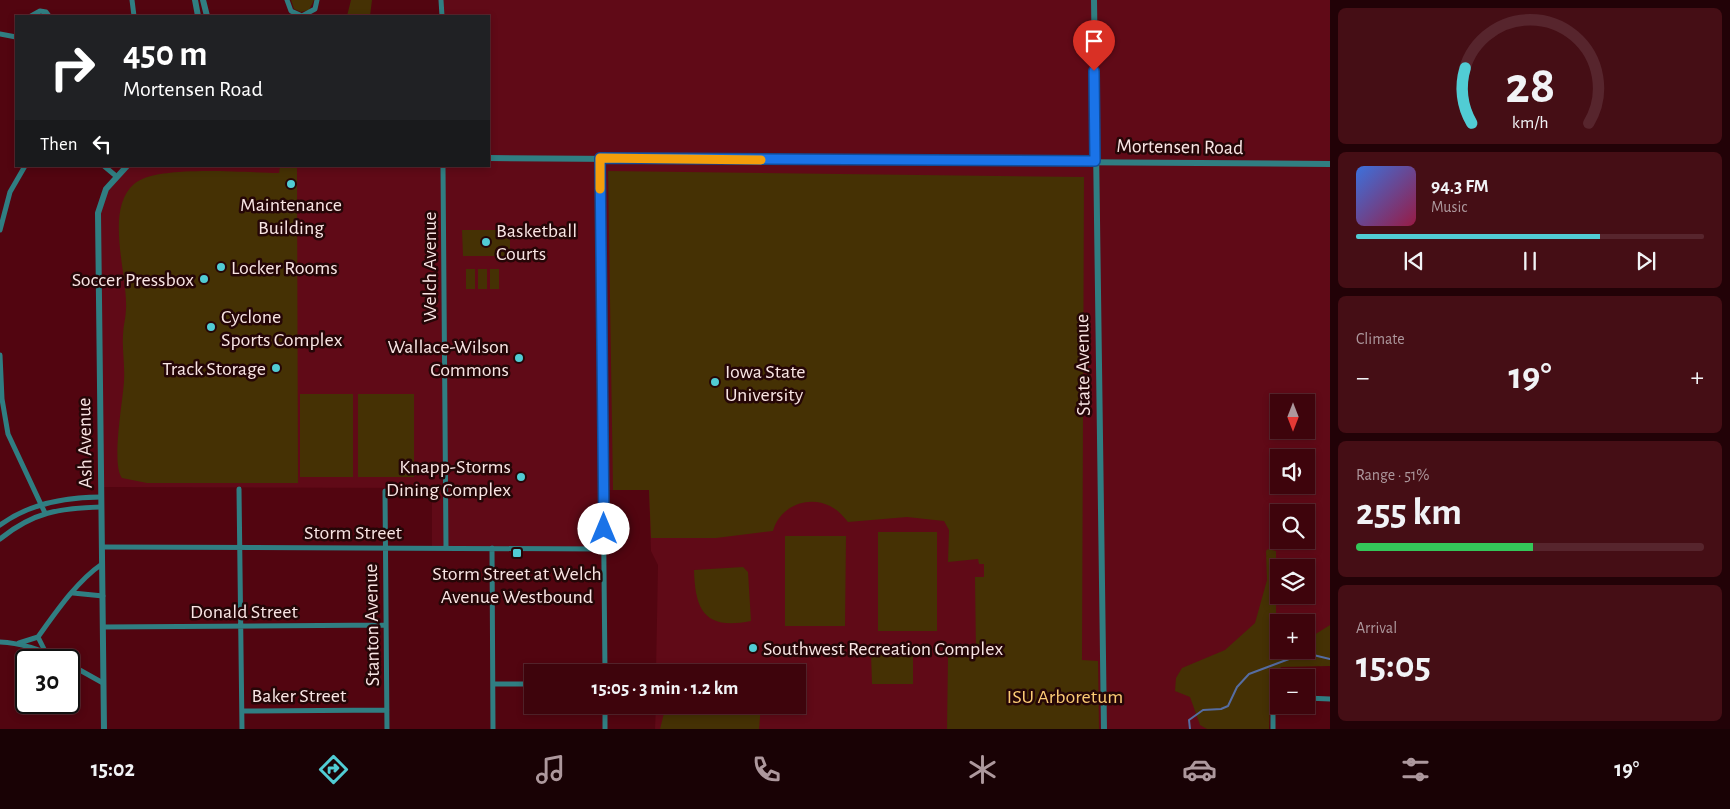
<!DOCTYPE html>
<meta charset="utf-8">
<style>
body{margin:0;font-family:"Alegreya Sans",sans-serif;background:#450e15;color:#f1f3f6;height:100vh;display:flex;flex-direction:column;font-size:19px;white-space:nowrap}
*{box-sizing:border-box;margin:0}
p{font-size:16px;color:#ad989d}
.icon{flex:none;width:28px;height:28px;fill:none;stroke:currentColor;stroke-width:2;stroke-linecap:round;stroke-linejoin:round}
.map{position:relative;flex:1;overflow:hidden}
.panel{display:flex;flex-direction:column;gap:8px;padding:8px;background:#220207;width:400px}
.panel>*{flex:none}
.banner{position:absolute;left:15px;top:15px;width:475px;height:152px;border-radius:0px;box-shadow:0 2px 8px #0003,0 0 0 1px #57252d;background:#202124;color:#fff;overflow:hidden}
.needle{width:32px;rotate:180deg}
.controls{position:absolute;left:1270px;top:394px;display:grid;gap:10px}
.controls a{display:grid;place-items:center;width:45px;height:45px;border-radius:0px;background:#3e040c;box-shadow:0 2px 8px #0003,0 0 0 1px #57252d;font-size:25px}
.speed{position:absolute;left:15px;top:649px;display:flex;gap:10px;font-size:25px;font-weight:700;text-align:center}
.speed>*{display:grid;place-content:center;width:65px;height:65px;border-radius:50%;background:#3e040c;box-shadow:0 2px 8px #0003,0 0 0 1px #57252d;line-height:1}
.speed .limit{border:2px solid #111;border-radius:8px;background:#fff;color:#111}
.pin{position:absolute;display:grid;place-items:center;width:42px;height:42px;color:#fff;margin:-51px -21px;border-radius:50% 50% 50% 0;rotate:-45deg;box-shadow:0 0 5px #0007}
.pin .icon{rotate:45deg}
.me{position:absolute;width:55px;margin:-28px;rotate:0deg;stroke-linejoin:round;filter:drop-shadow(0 0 4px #0008)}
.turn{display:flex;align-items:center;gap:18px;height:105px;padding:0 25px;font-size:22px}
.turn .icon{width:65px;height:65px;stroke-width:2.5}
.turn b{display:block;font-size:35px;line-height:42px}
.then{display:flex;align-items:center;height:48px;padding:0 25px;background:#0003;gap:10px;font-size:19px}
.big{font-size:38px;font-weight:600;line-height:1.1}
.panel .widget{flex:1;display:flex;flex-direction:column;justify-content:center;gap:8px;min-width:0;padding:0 18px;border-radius:8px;background:#450e15}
.panel .dial{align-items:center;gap:0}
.dial svg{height:130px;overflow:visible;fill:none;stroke:#57252d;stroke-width:7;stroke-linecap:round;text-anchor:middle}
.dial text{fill:#f1f3f6;stroke:none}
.song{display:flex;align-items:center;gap:15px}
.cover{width:60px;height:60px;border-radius:8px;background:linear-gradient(135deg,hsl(220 70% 55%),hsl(340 70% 35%))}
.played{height:5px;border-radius:2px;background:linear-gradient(90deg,#51ccd4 70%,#57252d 70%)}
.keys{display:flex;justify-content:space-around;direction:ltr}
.heat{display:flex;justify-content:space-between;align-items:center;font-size:28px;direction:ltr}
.charge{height:8px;border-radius:4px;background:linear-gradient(90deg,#34c759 51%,#57252d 0)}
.trip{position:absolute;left:524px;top:664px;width:282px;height:50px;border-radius:0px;background:#3e040c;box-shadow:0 2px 8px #0003,0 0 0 1px #57252d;font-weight:600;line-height:50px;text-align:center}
.menu{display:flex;height:80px;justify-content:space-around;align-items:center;background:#190205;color:#ad989d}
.menu .icon{width:35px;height:35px}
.menu .active{color:#51ccd4}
.menu b{font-size:22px;color:#f1f3f6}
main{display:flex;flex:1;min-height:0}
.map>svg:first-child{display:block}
</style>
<main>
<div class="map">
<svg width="1330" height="729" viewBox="0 0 1330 729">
<rect width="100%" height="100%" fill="#520510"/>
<path fill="#600a17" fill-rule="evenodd" d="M441,0h889v660l-50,-1 -10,11 -1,59h-614l1,-24h142v-33h-142l2,-107 -7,-14 -2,-61h-45v59l-172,-2v-59l-331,-1 -1,-286 27,-35h362v-150h-47zM1279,402h27v28h-27zM1279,458h27v27h-27zM1279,512h27v28h-27zM1279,568h27v27h-27zM1279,622h27v28h-27z"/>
<path fill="#453104" d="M291,0h23l-5,10 -8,2 -7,-3z
M351,0h21l-2,16h-23z
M280,166h17l1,317h-151l-25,-5c-11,-13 1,-78 2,-97 1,-16 -2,-31 -1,-46 0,-9 3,-18 3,-26 2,-34 -22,-99 8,-125 22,-20 114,-11 145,-11z
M608,171l476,6 -2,483 16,1 1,68h-152l1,-72 28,-2 -1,-78h9v-13h-5l-1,-5 -30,3 1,-32 -5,-9 -37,-4 -59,5c-5,-6 -10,-12 -18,-16 -22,-11 -50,0 -57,25l-57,7h-65l-2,-48h-36z
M462,230h48v26h-47z
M466,269h9v20h-9z
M478,269h9v20h-9z
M490,269h9v20h-9z
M353,394v83h-53v-83z
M358,394h56v83h-56z
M878,532h59v99h-59z
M785,536h61l-1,90h-60z
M1268,549l8,2v70l3,29h27v-10l24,-15v41l-49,1c-12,20 -11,39 -12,62h-62l-7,-4 -10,-28 -15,-6 1,-13 6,-10 43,-18 30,-27 12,-43 -1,-29z
M743,567l5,5 3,49c-45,9 -56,-9 -57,-51z
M871,654h42v30h-41z
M666,705h95l-2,24h-99z"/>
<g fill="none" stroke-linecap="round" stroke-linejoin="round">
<path stroke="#566da2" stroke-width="2" d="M1190,729l-1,-9 14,-10 18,-1 7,-3 9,-19 12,-13 56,-21 25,6"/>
<path stroke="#307e82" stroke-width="5" d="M132,0l2,16
M287,0l4,11 11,5 13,-7 2,-9
M441,0l1,16
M31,16l9,-5 6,1 3,4
M0,34l16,3
M600,159l5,513
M104,166l12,10
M443,166l3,381
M0,230l10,-38 15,-26
M0,355l2,44 6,35 37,79
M239,489l3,240
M385,491l2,238
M0,525c30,-22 65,-28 101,-28
M0,539c33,-27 60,-31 101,-32
M102,547l502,2
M492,548l1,181
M73,593l30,3
M103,627l283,-2
M38,637c18,-25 39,-56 64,-73
M38,637l7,14
M0,642c22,1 42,8 62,18
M19,643l19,-6
M69,664l34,19
M493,684h39
M1306,698l24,1
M605,705v24
M242,711l145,-1
M1273,729v-29l6,-3"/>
<path stroke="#307e82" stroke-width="6" d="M195,0l3,16
M203,0l4,16
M1094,0l10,729
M489,158l841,6
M104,729l-6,-516 8,-24 21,-23"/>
</g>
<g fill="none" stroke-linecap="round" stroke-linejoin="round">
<g stroke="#114b97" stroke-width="12">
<path id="route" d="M604,529l-4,-371 495,3 -1,-90"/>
</g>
<use href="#route" stroke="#1a73e8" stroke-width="9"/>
<path stroke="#f59e0b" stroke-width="9" d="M600,189v-31l161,2"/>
</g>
<g fill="#51ccd4" stroke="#250607" stroke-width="2">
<circle cx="291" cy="184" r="5"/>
<circle cx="486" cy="242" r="5"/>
<circle cx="221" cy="267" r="5"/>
<circle cx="204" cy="279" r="5"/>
<circle cx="211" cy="327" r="5"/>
<circle cx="519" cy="358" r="5"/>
<circle cx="276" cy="368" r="5"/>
<circle cx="715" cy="382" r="5"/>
<circle cx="521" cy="477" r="5"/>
<rect x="512" y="548" width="10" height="10" rx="2.5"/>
<circle cx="753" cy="648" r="5"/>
</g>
<g text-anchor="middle" stroke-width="5" stroke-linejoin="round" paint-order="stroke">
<g font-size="20" fill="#f9e5e4" stroke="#250607">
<text transform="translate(1180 146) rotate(1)" y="7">Mortensen Road</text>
<text transform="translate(429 267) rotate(-90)" y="7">Welch Avenue</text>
<text transform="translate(1082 365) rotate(-91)" y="7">State Avenue</text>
<text transform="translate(84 443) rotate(-91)" y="7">Ash Avenue</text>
<text x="353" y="539">Storm Street</text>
<text x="244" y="618">Donald Street</text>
<text transform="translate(371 625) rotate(-91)" y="7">Stanton Avenue</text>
<text x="299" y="702">Baker Street</text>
</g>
<g font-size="20" fill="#f9e5e4" stroke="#250607" text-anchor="start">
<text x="291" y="211" text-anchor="middle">Maintenance<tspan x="291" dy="23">Building</tspan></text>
<text x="496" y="237">Basketball<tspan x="496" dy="23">Courts</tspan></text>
<text x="231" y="274">Locker Rooms</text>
<text x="194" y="286" text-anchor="end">Soccer Pressbox</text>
<text x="221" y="323">Cyclone<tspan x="221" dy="23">Sports Complex</tspan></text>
<text x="509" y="353" text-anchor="end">Wallace-Wilson<tspan x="509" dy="23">Commons</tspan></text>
<text x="266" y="375" text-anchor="end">Track Storage</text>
<text x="725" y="378">Iowa State<tspan x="725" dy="23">University</tspan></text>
<text x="511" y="473" text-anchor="end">Knapp-Storms<tspan x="511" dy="23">Dining Complex</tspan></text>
<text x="517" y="580" text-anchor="middle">Storm Street at Welch<tspan x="517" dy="23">Avenue Westbound</tspan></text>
<text x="763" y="655">Southwest Recreation Complex</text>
</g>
<g font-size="20" fill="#fbcb74" stroke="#250607">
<text x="1065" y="703">ISU Arboretum</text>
</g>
</g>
</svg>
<div class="controls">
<a><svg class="needle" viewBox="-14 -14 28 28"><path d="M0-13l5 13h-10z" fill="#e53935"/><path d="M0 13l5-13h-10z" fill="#ad989d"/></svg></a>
<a><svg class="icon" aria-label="sound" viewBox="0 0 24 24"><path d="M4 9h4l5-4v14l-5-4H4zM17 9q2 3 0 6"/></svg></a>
<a><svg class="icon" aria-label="search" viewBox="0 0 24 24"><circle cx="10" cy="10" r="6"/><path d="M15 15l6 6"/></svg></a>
<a><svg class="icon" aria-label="layers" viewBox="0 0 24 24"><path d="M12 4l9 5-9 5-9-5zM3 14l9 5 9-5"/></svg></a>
<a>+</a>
<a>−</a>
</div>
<div class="speed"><div class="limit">30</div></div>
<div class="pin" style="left:1094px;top:71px;background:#d93025"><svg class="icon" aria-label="arrive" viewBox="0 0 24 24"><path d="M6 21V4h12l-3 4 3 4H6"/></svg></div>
<svg class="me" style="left:604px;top:529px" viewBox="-20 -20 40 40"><circle r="19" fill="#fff"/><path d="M0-13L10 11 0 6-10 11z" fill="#1a73e8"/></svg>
<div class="trip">15:05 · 3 min · 1.2 km</div>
<div class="banner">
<div class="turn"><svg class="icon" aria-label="right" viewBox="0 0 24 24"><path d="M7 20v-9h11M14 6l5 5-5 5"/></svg><div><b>450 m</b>Mortensen Road</div></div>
<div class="then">Then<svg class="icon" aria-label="left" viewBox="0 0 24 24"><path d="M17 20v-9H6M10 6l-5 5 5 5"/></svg></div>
</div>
</div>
<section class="panel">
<div class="widget dial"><svg viewBox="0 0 100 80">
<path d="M14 69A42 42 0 1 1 86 69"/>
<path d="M14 69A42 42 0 0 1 10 35" stroke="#51ccd4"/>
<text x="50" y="56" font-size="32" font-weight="700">28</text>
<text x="50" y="72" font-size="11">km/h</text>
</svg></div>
<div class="widget">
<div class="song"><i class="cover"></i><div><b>94.3 FM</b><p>Music</p></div></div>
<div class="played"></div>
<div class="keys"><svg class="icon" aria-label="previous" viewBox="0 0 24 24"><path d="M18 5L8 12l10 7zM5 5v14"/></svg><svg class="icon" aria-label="pause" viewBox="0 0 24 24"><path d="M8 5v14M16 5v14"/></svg><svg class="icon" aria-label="next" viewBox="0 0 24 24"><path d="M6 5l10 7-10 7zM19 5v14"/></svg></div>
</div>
<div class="widget"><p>Climate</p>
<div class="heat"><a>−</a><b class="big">19°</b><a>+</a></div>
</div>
<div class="widget"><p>Range · 51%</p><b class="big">255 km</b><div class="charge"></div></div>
<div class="widget"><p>Arrival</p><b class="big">15:05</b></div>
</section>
</main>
<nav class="menu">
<b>15:02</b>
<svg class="icon active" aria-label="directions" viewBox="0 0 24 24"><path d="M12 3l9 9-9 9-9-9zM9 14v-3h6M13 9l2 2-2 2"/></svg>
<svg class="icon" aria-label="music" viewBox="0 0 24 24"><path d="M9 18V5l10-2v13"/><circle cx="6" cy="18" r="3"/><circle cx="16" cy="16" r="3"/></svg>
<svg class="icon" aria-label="phone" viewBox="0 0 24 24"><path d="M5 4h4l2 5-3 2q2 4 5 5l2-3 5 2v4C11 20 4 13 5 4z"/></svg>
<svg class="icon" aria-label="climate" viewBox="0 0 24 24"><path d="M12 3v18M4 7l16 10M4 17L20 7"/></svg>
<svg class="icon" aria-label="car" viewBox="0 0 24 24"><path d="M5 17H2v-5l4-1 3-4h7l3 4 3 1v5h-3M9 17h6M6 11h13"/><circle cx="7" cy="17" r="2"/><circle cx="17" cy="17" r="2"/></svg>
<svg class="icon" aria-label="filters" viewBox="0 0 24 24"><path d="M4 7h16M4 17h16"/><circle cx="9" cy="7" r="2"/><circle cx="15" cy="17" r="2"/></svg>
<b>19°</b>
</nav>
